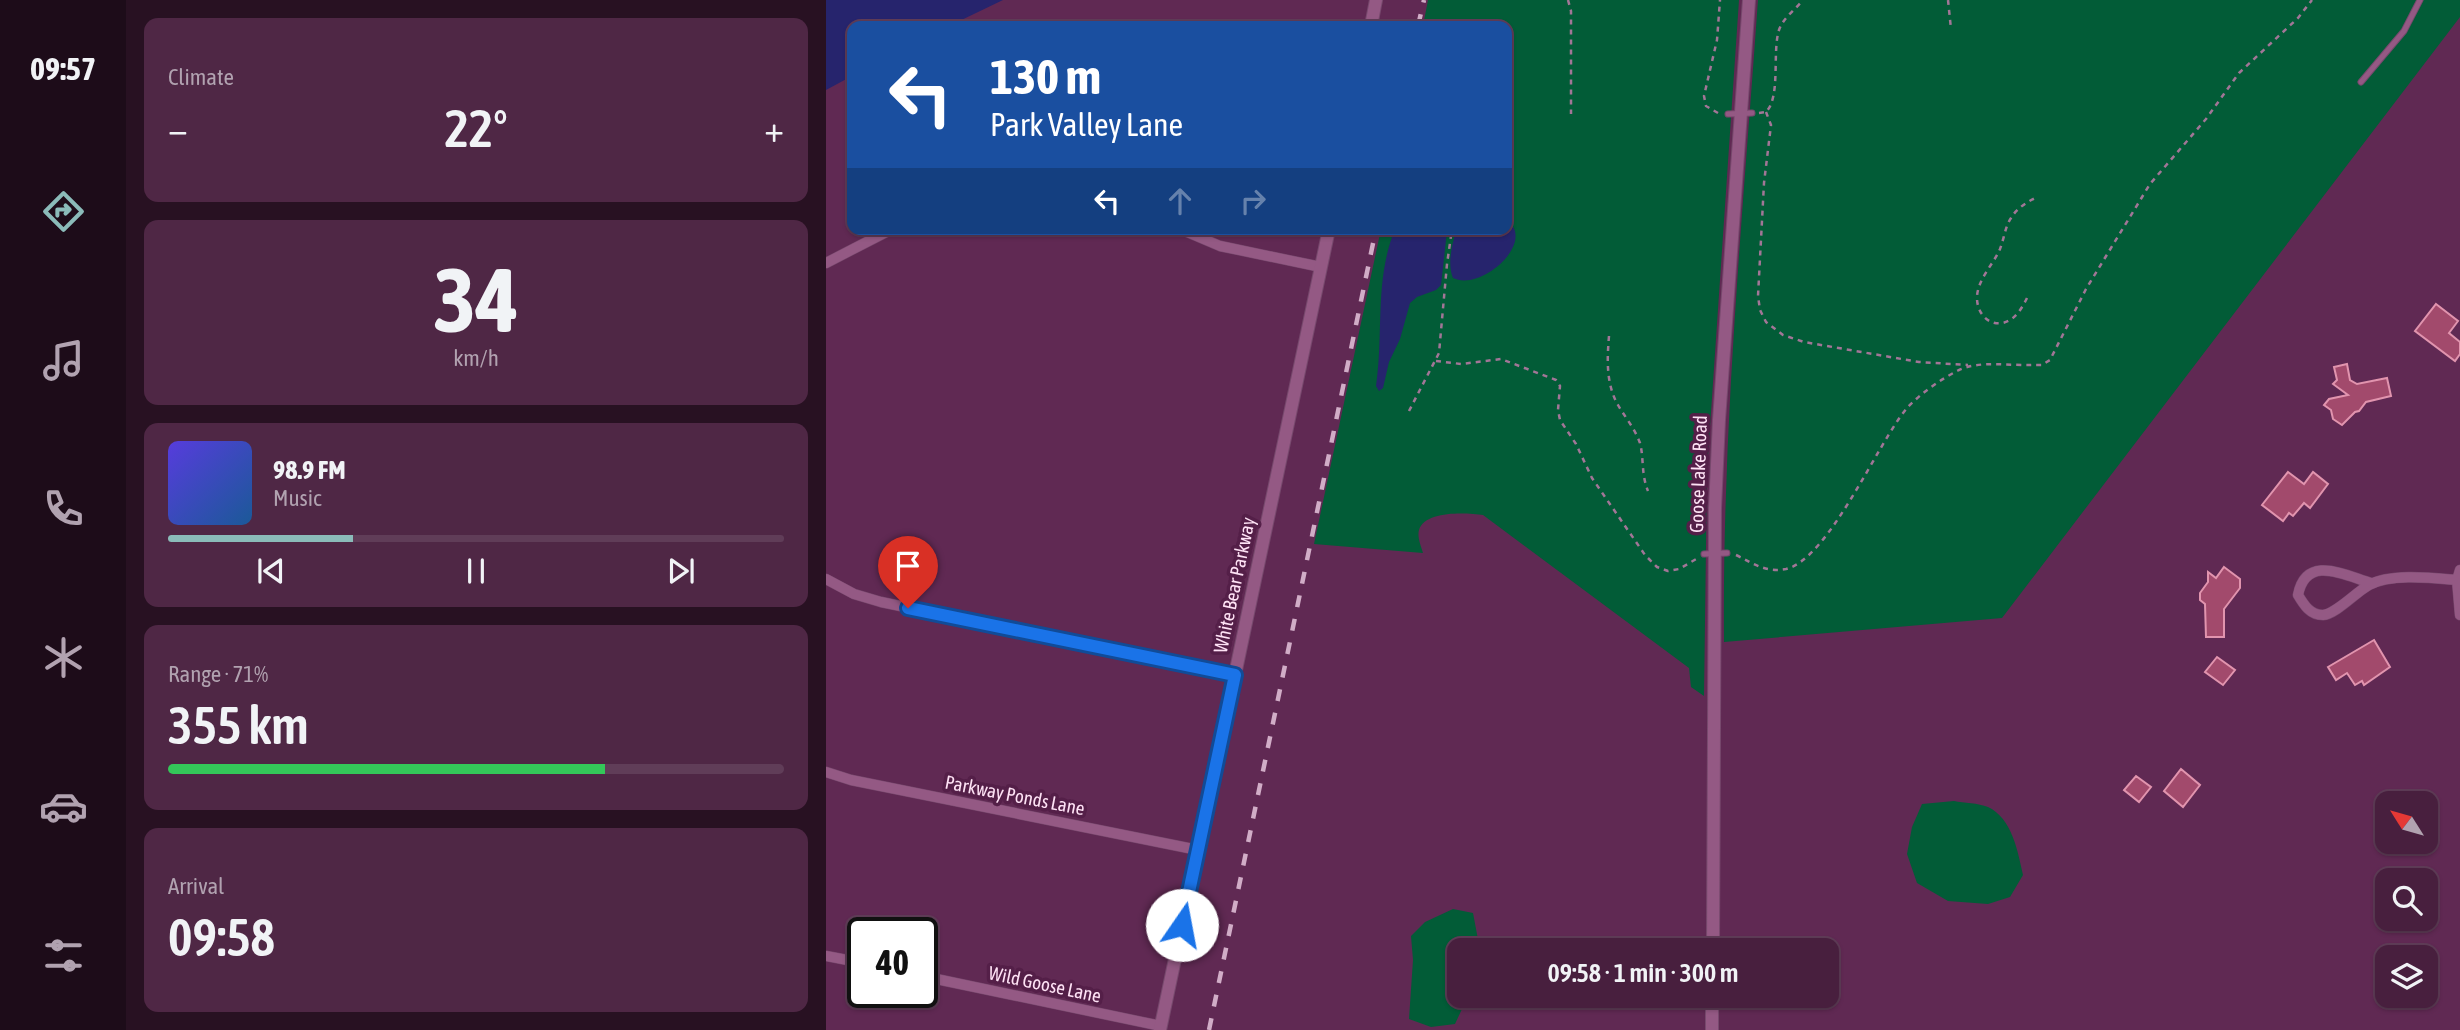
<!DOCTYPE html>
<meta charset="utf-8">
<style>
body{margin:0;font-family:"Asap Condensed",sans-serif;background:#4f2745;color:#f1f3f6;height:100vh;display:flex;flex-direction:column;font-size:26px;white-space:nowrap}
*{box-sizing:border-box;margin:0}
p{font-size:23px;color:#b1a2b0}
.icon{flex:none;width:38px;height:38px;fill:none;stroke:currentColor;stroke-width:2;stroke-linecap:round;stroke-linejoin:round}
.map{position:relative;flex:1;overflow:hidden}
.drawer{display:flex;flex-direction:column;gap:18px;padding:18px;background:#281122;width:700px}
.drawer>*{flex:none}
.banner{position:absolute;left:21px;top:21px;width:665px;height:214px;border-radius:14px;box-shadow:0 2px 5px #0004,0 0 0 2px #603d58;background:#1a4fa0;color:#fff;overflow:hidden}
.needle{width:46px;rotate:307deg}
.tools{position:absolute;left:1549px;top:791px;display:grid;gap:14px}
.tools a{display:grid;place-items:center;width:63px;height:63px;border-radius:14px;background:#481f3e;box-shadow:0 2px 5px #0004,0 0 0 2px #603d58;font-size:35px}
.speed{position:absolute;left:21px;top:917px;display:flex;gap:14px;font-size:35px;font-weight:700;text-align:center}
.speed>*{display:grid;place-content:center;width:91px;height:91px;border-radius:50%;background:#481f3e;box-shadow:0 2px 5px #0004,0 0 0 2px #603d58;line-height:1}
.speed .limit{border:4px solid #111;border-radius:10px;background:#fff;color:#111}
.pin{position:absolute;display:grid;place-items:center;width:60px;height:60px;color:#fff;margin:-72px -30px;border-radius:50% 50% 50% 0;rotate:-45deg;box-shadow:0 0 7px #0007}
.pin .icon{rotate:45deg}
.me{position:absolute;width:77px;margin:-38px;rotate:12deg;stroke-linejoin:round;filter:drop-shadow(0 0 5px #0008)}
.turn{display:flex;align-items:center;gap:24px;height:147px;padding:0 28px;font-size:32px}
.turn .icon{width:91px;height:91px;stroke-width:2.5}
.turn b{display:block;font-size:49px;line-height:60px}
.lanes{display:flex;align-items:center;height:66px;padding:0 28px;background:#0003;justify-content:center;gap:35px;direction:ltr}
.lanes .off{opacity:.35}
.big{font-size:52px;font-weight:600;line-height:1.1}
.drawer .card{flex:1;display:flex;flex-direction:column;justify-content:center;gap:10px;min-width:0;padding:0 24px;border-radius:14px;background:#4f2745}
.drawer .dial{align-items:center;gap:0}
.dial b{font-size:91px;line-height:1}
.song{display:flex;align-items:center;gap:21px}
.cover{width:84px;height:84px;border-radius:10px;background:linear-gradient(135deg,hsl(250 70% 55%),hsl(210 70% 35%))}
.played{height:7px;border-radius:4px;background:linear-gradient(90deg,#8bbbb9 30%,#603d58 30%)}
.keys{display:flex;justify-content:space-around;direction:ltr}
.heat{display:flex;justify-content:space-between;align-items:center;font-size:38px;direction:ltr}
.charge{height:10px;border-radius:5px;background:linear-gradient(90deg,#34c759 71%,#603d58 0)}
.trip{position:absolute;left:621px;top:938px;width:392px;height:70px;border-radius:14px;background:#481f3e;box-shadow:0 2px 5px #0004,0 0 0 2px #603d58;font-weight:600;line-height:70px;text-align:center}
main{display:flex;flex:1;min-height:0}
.tab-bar{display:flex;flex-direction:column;width:126px;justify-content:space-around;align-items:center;background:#1d0c19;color:#b1a2b0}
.tab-bar .icon{width:49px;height:49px}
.tab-bar .on{color:#8bbbb9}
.tab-bar b{font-size:32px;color:#f1f3f6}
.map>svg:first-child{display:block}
</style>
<main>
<nav class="tab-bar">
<b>09:57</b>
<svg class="icon on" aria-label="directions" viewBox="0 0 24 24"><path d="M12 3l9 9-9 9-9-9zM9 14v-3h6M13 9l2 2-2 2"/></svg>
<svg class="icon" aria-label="music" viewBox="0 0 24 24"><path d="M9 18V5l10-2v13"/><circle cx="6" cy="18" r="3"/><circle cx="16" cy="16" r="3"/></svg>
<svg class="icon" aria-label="phone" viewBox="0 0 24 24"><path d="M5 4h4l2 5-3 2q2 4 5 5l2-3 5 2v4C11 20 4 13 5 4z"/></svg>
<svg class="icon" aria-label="climate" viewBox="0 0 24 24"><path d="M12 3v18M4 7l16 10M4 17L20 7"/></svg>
<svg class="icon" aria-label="car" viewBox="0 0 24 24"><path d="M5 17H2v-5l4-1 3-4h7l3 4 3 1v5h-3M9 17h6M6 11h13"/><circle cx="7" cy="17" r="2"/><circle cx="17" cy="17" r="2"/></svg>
<svg class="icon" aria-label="filters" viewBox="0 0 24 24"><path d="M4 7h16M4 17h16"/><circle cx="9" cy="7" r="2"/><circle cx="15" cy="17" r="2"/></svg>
</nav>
<section class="drawer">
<div class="card"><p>Climate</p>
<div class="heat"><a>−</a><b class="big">22°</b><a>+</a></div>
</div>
<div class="card dial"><b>34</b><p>km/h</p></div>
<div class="card">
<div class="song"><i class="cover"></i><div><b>98.9 FM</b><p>Music</p></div></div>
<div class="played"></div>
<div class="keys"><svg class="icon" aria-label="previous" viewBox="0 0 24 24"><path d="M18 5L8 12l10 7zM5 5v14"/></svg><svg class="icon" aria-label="pause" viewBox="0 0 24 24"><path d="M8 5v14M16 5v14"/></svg><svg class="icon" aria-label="next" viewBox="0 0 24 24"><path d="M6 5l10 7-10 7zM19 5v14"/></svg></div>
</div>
<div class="card"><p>Range · 71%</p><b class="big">355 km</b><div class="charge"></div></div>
<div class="card"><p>Arrival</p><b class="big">09:58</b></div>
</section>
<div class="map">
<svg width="1634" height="1030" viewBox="0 0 1634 1030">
<rect width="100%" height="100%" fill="#602953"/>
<path fill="#025c37" d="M602,0h311l-32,471 -3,225 -13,-9 -2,-19 -206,-153c-16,-2 -58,-5 -64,15 -2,7 2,16 4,23l-109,-9 67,-315h126v-203h-84z
M932,0h702v17l-458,601 -278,24c-2,-215 19,-429 34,-642z
M1128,801c10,2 24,2 34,6 24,11 30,45 35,68l-13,22 -22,7 -40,-3 -31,-18 -10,-29 5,-27 10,-23z
M627,909l20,4 7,37h-20v46h8l-13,28 -24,3 -22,-8 4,-59 -2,-24 14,-14z"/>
<path fill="#26246d" d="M0,0h177l-54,26h-97v50l-26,14z
M681,220c30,22 -26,72 -54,58 -6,-14 -1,-35 4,-49h50z
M569,229l52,2 -6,54 -5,5 -19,7 -7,6 -10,36 -11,23 -6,26 -4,3 -3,-5c8,-53 -2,-105 19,-157z"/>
<path fill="#a24a6c" stroke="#e194ae" stroke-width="2" d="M1610,304l22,17 -9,12 11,9v12l-5,7 -40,-30z
M1521,364l3,16 7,4 30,-6 4,18 -25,6 -7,9 -4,1 -13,13 -9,-6 -2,-9 -7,-5 5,-6 19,-4 -15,-11 4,-4 -3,-13z
M1462,472l16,12 9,-12 15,12 -18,24 -6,-5 -11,13 -4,-3 -6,8 -21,-16z
M1398,567l16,12v9l-16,21v28h-18l-1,-33 -5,-4v-7l8,-11v-10l8,6z
M1548,640l16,27 -26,18 -2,-4 -7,4 -8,-12 -11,7 -8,-13z
M1391,657l18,13 -12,15 -18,-13z
M1355,769l19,16 -17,22 -19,-16z
M1310,776l15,11 -12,15 -15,-12z"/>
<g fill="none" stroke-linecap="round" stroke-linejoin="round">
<g stroke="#77496d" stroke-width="7">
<path id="service" d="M1535,82l43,-51 16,-31
M902,114l24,-1
M878,554l23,-1"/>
</g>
<g stroke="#77496d" stroke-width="11">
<path id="minor" d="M354,229l40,17 101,21
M0,263l66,-34
M1634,570l-3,10 3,35
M0,579l28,15 27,8 354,73
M1545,583c-27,-8 -65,-29 -73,12 6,10 12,20 25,20 13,-1 33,-23 46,-30 22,-12 64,-7 88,-5
M0,772l25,8 347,70
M0,956l37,7
M96,976l239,50"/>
</g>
<g stroke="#77496d" stroke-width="14">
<path id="tertiary" d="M545,26l5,-26
M887,950l2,-442 4,-88 30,-420
M334,1030l169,-801
M886,1030v-34"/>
</g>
<path stroke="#a27697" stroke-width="2.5" stroke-dasharray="5 5" stroke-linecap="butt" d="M742,0l3,11v103
M1122,0l3,29
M940,112l5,13 -7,58 -6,113 2,14 6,12 17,13 21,7 115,20 49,3
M892,113l-12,-7 -2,-10 13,-56 3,-40
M933,113l7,-1c15,-15 6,-60 13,-82 4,-12 16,-20 24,-30
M1201,298c-4,8 -9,17 -17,22 -17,10 -33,-4 -33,-22 0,-18 16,-33 23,-49 4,-10 5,-22 11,-31 6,-10 16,-16 26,-21
M783,336c-2,24 -3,48 9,69 7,12 17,24 22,38 4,15 1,31 8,48
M610,361l25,3 40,-5 55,21 4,6 -2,24 2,10 16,24 16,34 53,77 12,12 11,4 11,-2 19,-11
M583,411l30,-58 8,-89 5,-35
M910,555c17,8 29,18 50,14 43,-10 92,-127 121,-161 14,-15 34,-29 52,-38 22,-10 51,-4 74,-5h9l8,-5 36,-71 64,-105 56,-65 33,-46 59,-55 14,-18"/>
<use href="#service" stroke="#945984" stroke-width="5"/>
<use href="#minor" stroke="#945984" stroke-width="10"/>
<use href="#tertiary" stroke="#945984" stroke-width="12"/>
<path stroke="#d1adc7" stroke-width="4.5" stroke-dasharray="12 12" stroke-linecap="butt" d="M592,26l6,-26
M383,1030l167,-801"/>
</g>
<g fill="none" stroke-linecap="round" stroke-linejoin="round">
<g stroke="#114b97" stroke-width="18">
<path id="route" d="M82,608l327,67 -53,250"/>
</g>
<use href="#route" stroke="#1a73e8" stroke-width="12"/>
</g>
<g text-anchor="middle" stroke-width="7" stroke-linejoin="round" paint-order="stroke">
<g font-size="19" fill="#fee2f5" stroke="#541f48">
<text transform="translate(872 474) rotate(-88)" y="7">Goose Lake Road</text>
<text transform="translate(408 585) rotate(-78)" y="7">White Bear Parkway</text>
<text transform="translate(189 795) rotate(11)" y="7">Parkway Ponds Lane</text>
<text transform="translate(219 984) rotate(12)" y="7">Wild Goose Lane</text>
</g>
</g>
</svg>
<div class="tools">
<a><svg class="needle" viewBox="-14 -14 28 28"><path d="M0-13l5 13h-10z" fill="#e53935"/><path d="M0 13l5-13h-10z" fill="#b1a2b0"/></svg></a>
<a><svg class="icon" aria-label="search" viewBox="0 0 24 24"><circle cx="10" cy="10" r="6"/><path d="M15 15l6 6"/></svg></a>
<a><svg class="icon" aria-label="layers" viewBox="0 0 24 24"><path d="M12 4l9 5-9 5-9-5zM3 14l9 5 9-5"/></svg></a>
</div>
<div class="speed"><div class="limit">40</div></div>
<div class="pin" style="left:82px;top:608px;background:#d93025"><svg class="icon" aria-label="arrive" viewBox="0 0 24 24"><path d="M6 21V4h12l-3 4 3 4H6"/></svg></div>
<svg class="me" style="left:356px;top:925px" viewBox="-20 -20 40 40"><circle r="19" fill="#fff"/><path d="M0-13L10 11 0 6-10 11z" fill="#1a73e8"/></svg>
<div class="trip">09:58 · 1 min · 300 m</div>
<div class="banner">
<div class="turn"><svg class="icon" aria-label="left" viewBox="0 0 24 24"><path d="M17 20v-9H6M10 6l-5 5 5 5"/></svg><div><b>130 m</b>Park Valley Lane</div></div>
<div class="lanes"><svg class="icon" aria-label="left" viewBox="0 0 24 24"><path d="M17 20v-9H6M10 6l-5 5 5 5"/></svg><svg class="icon off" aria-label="ahead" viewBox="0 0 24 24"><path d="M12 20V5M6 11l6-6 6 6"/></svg><svg class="icon off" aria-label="right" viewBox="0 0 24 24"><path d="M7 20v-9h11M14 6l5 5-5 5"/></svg></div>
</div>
</div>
</main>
